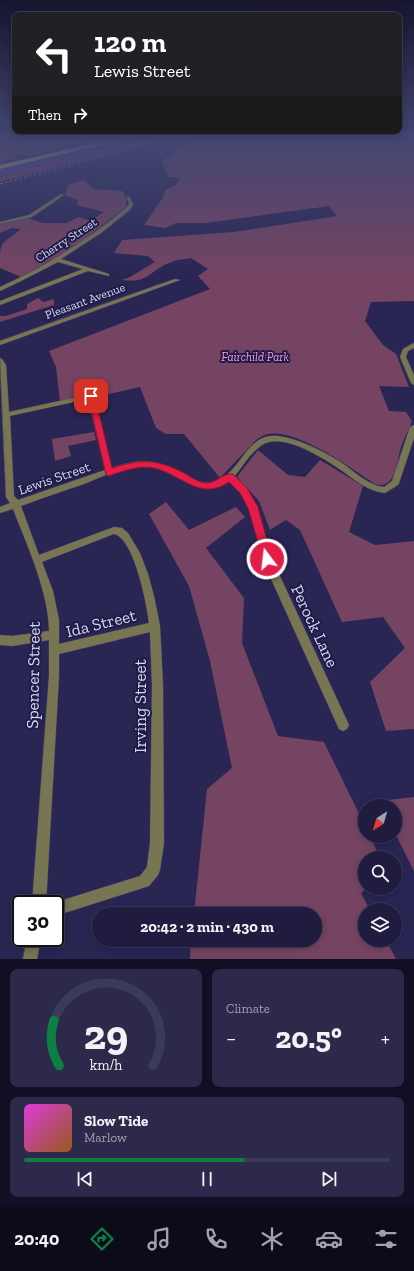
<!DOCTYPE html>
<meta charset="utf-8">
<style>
body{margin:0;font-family:"Zilla Slab",serif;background:#2c294a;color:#f1f3f6;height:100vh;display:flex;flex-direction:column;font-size:15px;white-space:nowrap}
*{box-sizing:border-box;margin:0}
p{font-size:13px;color:#a1a1b0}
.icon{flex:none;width:22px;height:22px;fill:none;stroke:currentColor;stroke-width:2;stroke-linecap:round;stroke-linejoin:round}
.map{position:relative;height:959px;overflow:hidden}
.side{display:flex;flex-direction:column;gap:10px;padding:10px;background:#110f23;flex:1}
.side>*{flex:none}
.banner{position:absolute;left:12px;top:12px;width:390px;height:122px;border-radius:8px;box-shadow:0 2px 10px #0003,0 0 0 1px #3c3a59;background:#202124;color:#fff;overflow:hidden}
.needle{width:26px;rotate:217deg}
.fabs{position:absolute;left:358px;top:799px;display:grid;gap:8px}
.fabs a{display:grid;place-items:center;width:44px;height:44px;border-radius:50%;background:#1f1c3f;box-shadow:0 2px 10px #0003,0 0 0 1px #3c3a59;font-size:20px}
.speed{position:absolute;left:12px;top:895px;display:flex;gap:8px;font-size:20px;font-weight:700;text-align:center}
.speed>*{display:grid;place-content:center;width:52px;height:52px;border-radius:50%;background:#1f1c3f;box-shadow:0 2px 10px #0003,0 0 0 1px #3c3a59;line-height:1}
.speed .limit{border:2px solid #111;border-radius:6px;background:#fff;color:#111}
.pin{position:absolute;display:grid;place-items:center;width:34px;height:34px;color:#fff;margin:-17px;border-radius:8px;box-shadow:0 2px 6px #0006}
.me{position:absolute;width:44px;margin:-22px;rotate:345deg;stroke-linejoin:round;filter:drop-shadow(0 0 3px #0008)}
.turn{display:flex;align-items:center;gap:14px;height:84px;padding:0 16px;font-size:18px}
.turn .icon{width:52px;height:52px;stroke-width:2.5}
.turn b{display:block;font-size:28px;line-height:34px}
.then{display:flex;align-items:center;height:38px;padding:0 16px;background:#0003;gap:8px;font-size:15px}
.big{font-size:30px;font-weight:800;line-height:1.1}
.side .card{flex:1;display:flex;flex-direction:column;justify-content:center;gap:6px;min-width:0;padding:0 14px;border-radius:8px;background:#2c294a}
.side .dial{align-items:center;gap:0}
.dial svg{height:104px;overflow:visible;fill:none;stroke:#3c3a59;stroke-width:7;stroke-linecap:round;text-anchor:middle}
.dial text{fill:#f1f3f6;stroke:none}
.song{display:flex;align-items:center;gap:12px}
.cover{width:48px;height:48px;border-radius:6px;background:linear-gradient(135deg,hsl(300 70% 55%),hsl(30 70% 35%))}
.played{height:4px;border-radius:2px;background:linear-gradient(90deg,#0b8043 60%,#3c3a59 60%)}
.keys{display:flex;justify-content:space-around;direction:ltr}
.heat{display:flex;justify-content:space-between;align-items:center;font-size:22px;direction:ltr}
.side .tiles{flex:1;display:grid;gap:10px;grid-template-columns:1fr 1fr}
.card:last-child{grid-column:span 2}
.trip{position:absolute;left:92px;top:907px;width:230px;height:40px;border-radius:20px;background:#1f1c3f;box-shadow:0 2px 10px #0003,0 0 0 1px #3c3a59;font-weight:800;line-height:40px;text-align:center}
.menu{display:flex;height:64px;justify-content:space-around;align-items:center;background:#0c0b19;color:#a1a1b0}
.menu .icon{width:28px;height:28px}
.menu .current{color:#0b8043}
.menu b{font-size:18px;color:#f1f3f6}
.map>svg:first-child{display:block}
</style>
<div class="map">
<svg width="414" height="959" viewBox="0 0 414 959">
<rect width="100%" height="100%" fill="#292654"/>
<path fill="#754462" d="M0,141h91l-62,15 -15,-3 4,5 -18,5z
M153,141h4l-157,41v-7l43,-11 90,-18z
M191,141h223v160l-43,1 -6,19 18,24 13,9 13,33 -30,-1 10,25 17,1 6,9c-3,9 -8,17 -11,26 -4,13 -5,44 -26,37 -22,-14 -90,-66 -116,-46 -5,3 -9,9 -13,13 -9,9 -18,18 -26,27l-36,-44h-18l-10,-6 -16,-41 -44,10 -2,-4 -34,8 -4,-34 -7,-16 161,-62 -12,-13 10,-7 -17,-11c-7,1 -16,2 -22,5 -20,8 -21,21 -47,17l8,-3 25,-15 -7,-6 -34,-3 8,-13 112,-8 103,-16 -8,-10 -123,17h-30l-11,5 -21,-3 20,-29 1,-6 11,-5 5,-7 -13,-1 -6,-16z
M84,180l10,9 28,2 5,8 -1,8 -53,41 -52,29 -21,-9c0,-29 0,-22 21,-39l-9,-1 -12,5v-9l27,-6 16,5h23l13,-6 11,4 14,-9 -27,-7 1,-5 -13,-5 3,-10z
M38,298l5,4 11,-3v6l-54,17v-6h6l21,-7v-5z
M94,432l2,8 -28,6 3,10 -16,5 -3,-22z
M258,450l30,25 17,2 15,-17 43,26 -14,46 26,13 39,-4v188l-28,2 -16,-49 35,-34 -22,-31 -41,5 -42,-92 -14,-10 -16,10 -11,-29 -22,-24z
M166,502l23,28 47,-23 9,10 -39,31 38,50 -2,45 36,93 46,6 41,84v10h5l10,22h-15v30h2l-6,5 9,17h-5v30h21l10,19h-206l1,-19h124v-26h-121l13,-125 25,-21 -22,-107 -21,-75 -40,-72z
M414,797v74l-19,-38v-27h-13l-2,-5z"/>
<path fill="#504d94" d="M137,141h16l-45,11 -65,12 -43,11v-6l52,-12z"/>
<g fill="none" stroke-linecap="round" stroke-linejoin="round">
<path stroke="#504d94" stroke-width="1" d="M281,141l53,8 49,-1 31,4"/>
<g stroke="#45426e" stroke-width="1">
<path id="minor" d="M61,194l3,1 -32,22 -32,7v-2l29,-7z
M127,196h2l4,8 -2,5 -30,24 -40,26 48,15v2l-21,-5 -88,34v-4l83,-32 -25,-7 -39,20 -19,9v-4c46,-21 88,-47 127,-80l2,-3z
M175,279l5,1 -180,65v-4z
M414,343v5l-6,3 -2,6 8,18v10l-3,-2 -11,-26 3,-8z
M0,358l2,1 4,6 3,47 82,-18h2l19,74c14,-5 30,-9 45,-5 16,4 41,24 57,19 29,-8 31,-54 70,-45 19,4 38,14 55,24 14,9 28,24 45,26l8,-6 18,-54 4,-2v13l-15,45 -1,2 -13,8c-20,-2 -34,-17 -50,-27 -17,-11 -54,-34 -73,-21 -12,8 -19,21 -28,32l13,12 10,18 15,52 77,166 -2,4 -4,2 -4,-2 -77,-170 -13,-52 -8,-14 -13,-12c-26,21 -53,-11 -79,-14 -22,-3 -45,9 -65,17 -21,7 -42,14 -63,22l18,49 75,-28 8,1 6,5 12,20 8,21 6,22 6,30 3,60 1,157 -4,27 -2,5 -9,11 -94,30v-12h-5l90,-28 7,-9 3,-24 2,-157 -2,-54 -91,22v22l-13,228h-14l17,-228v-36l-37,6 -12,-1v-10l12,1 37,-5c0,-38 -22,-86 -36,-122l-13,4v-6l10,-4 -4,-6zM88,399l17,71 -87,30 -4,-4 -4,-80zM114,534c20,4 33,70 35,89l-90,21v-24l-6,-29 -11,-29z
M27,938h14l-4,21h-14z"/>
</g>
<g stroke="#45426e" stroke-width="1">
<path id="highway" d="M104,141h19l-20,5 -2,-1 -101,24v-4z"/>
</g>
<use href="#minor" fill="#787552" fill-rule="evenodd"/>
<use href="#highway" fill="#e1d77d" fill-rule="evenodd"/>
<path stroke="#a3a4c5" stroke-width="1" stroke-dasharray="2.5 2.5" stroke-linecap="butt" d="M0,184l160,-43"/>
</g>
<linearGradient id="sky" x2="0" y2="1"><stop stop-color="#17152e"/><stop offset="0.51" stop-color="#434772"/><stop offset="1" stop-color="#434772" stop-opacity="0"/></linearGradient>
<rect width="414" height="275" fill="url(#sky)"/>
<path fill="#e11d48" stroke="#92132f" d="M91,393l4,3 17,72c28,-9 46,-9 72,5 7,4 15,10 23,10 9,0 17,-11 26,-9l14,14 11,19 14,52 -1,3 -4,1 -3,-1 -16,-54 -8,-15 -11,-11c-29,20 -48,-8 -75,-14 -15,-3 -31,3 -45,8l-3,-1 -18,-79z"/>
<g text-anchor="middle" stroke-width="4" stroke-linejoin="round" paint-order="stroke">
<g font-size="12" fill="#d5d7f4" stroke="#201c48">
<text transform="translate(66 240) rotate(-33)" y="4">Cherry Street</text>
<text transform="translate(85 301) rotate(-20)" y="4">Pleasant Avenue</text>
</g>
<g font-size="12" font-style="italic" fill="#fe98d6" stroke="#201c48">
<text x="255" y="361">Fairchild Park</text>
</g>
<g font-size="14" fill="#d5d7f4" stroke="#201c48">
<text transform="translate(54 478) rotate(-19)" y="5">Lewis Street</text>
</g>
<g font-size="17" fill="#d5d7f4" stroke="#201c48">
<text transform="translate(101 623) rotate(-14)" y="6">Ida Street</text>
<text transform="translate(315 626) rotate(65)" y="6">Perock Lane</text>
<text transform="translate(33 675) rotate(-89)" y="6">Spencer Street</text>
<text transform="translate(140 706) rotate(-90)" y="6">Irving Street</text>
</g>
</g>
</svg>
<div class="fabs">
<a><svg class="needle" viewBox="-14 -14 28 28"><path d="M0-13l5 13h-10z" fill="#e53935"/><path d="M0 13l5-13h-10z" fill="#a1a1b0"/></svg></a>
<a><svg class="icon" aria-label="search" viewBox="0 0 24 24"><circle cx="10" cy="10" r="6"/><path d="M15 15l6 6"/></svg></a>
<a><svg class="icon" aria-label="layers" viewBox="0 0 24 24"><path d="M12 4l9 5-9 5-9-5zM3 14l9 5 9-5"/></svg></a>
</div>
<div class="speed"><div class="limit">30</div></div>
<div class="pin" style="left:91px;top:396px;background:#d93025"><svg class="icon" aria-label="arrive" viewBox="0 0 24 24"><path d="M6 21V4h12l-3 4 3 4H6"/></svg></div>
<svg class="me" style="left:267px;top:559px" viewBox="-20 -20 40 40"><circle r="17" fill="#e11d48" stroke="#fff" stroke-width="3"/><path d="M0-11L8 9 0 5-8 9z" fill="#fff"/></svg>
<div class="trip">20:42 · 2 min · 430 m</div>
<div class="banner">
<div class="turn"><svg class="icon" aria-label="left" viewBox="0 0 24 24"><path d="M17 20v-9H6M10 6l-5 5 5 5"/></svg><div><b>120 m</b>Lewis Street</div></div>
<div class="then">Then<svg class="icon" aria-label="right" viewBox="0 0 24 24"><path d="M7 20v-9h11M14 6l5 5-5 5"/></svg></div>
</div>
</div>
<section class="side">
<div class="tiles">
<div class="card dial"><svg viewBox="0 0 100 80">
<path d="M14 69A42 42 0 1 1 86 69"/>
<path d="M14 69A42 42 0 0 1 10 34" stroke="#0b8043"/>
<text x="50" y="56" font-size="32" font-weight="700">29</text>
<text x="50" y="72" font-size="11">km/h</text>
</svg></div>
<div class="card"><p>Climate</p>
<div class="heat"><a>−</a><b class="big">20.5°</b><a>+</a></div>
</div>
<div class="card">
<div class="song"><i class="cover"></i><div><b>Slow Tide</b><p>Marlow</p></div></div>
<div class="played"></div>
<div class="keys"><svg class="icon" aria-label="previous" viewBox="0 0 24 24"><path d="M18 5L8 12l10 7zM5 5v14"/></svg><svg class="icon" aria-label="pause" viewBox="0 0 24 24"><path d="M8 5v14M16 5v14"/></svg><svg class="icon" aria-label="next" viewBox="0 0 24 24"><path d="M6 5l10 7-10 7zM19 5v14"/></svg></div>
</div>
</div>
</section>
<nav class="menu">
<b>20:40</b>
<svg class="icon current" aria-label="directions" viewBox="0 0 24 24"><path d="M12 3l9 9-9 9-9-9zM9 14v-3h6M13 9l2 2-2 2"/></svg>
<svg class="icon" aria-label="music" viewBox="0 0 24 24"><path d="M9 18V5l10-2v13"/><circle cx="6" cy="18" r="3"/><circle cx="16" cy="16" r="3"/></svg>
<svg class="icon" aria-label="phone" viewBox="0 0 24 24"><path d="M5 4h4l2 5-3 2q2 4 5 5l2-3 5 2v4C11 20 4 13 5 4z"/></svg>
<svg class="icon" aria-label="climate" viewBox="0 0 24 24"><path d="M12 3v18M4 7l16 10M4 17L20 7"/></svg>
<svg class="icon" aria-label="car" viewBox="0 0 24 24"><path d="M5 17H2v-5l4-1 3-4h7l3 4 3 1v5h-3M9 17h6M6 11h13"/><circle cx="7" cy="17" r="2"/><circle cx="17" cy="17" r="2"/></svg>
<svg class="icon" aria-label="filters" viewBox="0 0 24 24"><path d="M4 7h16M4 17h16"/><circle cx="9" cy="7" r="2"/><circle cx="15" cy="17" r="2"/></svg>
</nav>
